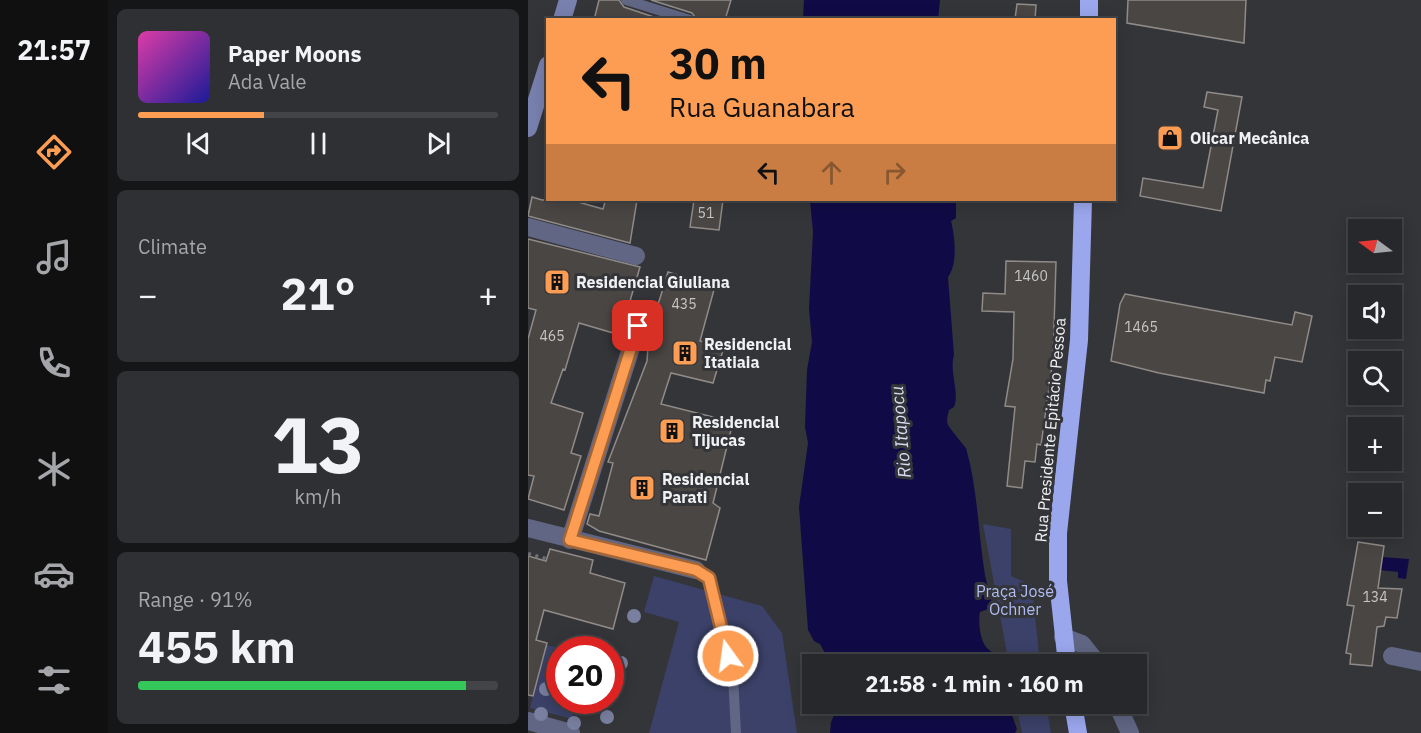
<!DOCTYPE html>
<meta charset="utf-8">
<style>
body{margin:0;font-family:"IBM Plex Sans",sans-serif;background:#2f3033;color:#f1f3f6;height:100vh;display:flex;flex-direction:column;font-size:22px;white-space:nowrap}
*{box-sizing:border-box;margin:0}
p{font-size:20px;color:#a4a6a9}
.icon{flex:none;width:33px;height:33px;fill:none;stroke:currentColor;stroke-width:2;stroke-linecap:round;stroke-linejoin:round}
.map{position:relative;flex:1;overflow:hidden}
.sheet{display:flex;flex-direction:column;gap:9px;padding:9px;background:#151618;width:420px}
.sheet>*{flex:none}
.guide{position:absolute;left:18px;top:18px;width:570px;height:183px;border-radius:0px;box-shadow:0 3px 15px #0003,0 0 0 2px #434447;background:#fc9d53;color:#111;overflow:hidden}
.needle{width:39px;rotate:285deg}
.buttons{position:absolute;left:820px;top:219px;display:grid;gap:12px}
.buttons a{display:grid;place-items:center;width:54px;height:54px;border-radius:0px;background:#27282b;box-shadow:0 3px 15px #0003,0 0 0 2px #434447;font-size:30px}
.speed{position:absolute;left:18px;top:636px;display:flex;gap:12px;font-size:30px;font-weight:700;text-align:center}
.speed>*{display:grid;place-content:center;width:78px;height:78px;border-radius:50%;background:#27282b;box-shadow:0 3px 15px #0003,0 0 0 2px #434447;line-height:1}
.speed .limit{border:9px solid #d22;background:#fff;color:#111}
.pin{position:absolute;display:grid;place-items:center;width:51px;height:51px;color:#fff;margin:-26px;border-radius:12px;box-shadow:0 3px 9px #0006}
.me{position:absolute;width:66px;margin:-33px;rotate:346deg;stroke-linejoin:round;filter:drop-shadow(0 0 4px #0008)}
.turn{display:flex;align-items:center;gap:21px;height:126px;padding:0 24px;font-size:27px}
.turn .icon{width:78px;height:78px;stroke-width:2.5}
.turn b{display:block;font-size:42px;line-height:51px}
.lanes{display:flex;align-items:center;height:57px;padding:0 24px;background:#0003;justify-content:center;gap:30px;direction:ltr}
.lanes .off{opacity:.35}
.big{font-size:45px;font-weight:700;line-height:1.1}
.sheet .tile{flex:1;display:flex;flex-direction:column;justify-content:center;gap:9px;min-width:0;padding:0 21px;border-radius:9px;background:#2f3033}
.sheet .dial{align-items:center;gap:0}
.dial b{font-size:78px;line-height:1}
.song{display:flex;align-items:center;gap:18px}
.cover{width:72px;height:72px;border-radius:9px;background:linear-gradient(135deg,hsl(320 70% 55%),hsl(240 70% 35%))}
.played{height:6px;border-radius:3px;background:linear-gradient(90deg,#fc9d53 35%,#434447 35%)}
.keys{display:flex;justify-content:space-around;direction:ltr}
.heat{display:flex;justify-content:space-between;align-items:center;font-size:33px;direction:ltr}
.charge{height:9px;border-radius:4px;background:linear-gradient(90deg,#34c759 91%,#434447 0)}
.trip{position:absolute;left:274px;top:654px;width:345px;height:60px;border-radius:0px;background:#27282b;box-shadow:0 3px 15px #0003,0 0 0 2px #434447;font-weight:700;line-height:60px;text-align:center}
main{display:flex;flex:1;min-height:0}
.tab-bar{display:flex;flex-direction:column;width:108px;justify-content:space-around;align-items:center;background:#101011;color:#a4a6a9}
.tab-bar .icon{width:42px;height:42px}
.tab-bar .current{color:#fc9d53}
.tab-bar b{font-size:27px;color:#f1f3f6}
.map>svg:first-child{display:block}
</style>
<main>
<nav class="tab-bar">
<b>21:57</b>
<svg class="icon current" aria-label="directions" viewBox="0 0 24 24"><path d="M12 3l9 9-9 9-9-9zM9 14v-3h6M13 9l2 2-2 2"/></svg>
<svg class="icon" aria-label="music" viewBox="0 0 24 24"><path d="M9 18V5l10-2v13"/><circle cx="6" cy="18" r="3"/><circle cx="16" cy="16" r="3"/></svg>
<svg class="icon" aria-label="phone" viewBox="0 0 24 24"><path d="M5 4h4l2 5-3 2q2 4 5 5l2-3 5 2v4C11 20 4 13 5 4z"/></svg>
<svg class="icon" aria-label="climate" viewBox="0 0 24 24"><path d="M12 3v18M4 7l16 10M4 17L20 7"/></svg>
<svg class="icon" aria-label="car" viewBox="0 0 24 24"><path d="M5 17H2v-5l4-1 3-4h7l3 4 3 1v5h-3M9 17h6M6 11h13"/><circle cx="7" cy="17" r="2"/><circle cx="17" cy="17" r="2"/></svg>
<svg class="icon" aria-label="filters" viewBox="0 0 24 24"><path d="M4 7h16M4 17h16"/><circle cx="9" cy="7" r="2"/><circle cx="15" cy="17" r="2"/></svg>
</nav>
<section class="sheet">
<div class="tile">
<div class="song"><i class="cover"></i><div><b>Paper Moons</b><p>Ada Vale</p></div></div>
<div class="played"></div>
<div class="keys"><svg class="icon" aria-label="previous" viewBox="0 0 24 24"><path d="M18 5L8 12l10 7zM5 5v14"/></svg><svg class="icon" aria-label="pause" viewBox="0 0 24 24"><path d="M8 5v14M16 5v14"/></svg><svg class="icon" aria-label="next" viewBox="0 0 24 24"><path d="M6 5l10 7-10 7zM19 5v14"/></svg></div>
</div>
<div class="tile"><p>Climate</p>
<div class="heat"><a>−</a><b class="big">21°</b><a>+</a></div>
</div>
<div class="tile dial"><b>13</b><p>km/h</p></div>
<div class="tile"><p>Range · 91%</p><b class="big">455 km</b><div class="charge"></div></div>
</section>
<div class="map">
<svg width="893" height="733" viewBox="0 0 893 733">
<rect width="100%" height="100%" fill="#343539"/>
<path fill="#3b4168" d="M455,524l28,5v47l21,9 8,79h-31z
M126,576l108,30 20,27 15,100h-148l30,-111 -35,-10z
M18,645l17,4 -3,1v50l17,1 -5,18 -42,-11z
M488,704h30l5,29h-29z"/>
<path fill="#100b46" d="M276,0h136l-2,20 -135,-1z
M282,200h146v18l-5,3c4,16 7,43 -3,56l6,78c-5,17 6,38 0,52l-5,3c-1,4 -3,11 -1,15 1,2 17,22 18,23 12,42 12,85 19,127 2,11 7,22 6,33l-11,4c-2,9 0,27 6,35 6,7 14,8 18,17h-173l-11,-20 -6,-3 -6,-11 -9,-123 9,-64 -3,-16 2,-57 5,-28 -3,-33 4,-77z
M854,557l27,2 -3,20 -8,-1v-6l-18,-2z
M311,704h169l9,25 -2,4h-185l1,-11z"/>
<path fill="#4a4643" stroke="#908b88" stroke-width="1.5" d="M71,0h20l5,7 39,13h-69z
M123,0h80l-6,20h-28l-5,-7z
M600,0h118l-2,43 -117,-20z
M489,4l19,1 -1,15 -20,-1z
M679,92l35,5 -21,114 -81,-15 3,-18 60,10 15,-78 -14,-3z
M4,197l10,3h29l32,9 2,-7h4v-2h28l-7,43 -102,-27z
M166,200h29l-4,30 -29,-3z
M0,239l112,28 -20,68 -41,-12 -14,47 -2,-1 -12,34 32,10 -12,40 10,3 -17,54 -36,-11 6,-23 -6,-1v-136l8,-29 -8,-2z
M478,261l50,1 -3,97 -12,86 -4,-1 -2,18 -10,-1 -3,27 -15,-2 8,-79 -10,-1 8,-47 1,-47 -32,-1 1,-18 22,1z
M140,272l47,14 -15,55 24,6 -11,36 -42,-10 -10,31 72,18 -20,81 7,5 -14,52 -107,-29 -12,-7 3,-10 9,2 14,-53 -5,-1 39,-101 1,-15 10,-24 -5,-1z
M597,294l167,31 3,-13 17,4 -10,46 -27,-5 -5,24 -4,-1 -2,13 -105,-20 -48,-12 9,-57z
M830,542l26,4 -6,42 24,1 -5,29 -11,-1 -2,9 -7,1 -5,39 -22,-2 1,-10 -5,-1 8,-47 -7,-1z
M22,549l43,11 -3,13 35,10 -12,46 -69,-19 -8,30 11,3 -14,53 -5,-1v-139l18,5z"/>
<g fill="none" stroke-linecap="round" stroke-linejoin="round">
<path stroke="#707175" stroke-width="4" stroke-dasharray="3 4.5" stroke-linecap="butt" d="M0,554l19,5"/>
<path stroke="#606683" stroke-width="10" d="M98,0l64,20
M168,570l13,8 24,97 3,58"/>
<path stroke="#606683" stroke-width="18" d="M0,227l108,29
M0,528l168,42
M42,540l68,-214
M535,637l19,7 16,20
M864,656l29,6
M589,704l13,29
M0,721l43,12"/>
<path stroke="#7880ae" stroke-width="18" d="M34,20l6,-20
M0,128l20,-63"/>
<path stroke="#9ba7ed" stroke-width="18" d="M561,20v-20
M539,664l-9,-83v-48l21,-193 4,-140
M545,704l5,29"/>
</g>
<g fill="#797f9f">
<circle cx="106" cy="616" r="7"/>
<circle cx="93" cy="663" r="7"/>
<circle cx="18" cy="689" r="7"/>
<circle cx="13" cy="714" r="7"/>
<circle cx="79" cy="717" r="7"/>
<circle cx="46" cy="723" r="7"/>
</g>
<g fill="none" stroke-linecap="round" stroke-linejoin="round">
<g stroke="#a46636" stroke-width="15">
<path id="route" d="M110,326l-68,214 126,30 13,8 19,78"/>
</g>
<use href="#route" stroke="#fc9d53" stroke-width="10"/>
</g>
<defs>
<g id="shop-square" transform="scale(1.35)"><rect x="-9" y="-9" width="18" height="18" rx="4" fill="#fc9d53" stroke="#343539"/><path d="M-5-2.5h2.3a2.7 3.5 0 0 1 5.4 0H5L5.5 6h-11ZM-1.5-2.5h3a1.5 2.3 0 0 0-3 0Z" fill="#111"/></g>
<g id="building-square" transform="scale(1.35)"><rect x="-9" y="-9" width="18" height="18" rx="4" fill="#fc9d53" stroke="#343539"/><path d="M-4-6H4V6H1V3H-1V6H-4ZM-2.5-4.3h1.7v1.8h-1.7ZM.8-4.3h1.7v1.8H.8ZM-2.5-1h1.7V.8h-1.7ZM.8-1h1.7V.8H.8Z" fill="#111"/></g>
</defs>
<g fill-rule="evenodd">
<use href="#shop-square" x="642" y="138"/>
<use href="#building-square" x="29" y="282"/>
<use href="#building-square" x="157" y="353"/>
<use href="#building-square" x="144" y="431"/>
<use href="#building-square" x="114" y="488"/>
</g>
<g text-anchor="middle" stroke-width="6" stroke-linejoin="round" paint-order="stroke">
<g font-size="14" fill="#c6c6c7">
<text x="178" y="218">51</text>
<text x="503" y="281">1460</text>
<text x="156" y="309">435</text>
<text x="613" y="332">1465</text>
<text x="24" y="341">465</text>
<text x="847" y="602">134</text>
</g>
<g font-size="16" font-weight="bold" fill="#f0f1f3" stroke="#343539" text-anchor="start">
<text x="662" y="144">Olicar Mecânica</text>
<text x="48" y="288">Residencial Giuliana</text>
<text x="176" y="350">Residencial<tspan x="176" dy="18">Itatiaia</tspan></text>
<text x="164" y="428">Residencial<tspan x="164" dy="18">Tijucas</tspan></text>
<text x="134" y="485">Residencial<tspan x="134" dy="18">Parati</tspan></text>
</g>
<g font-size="16" fill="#f0f1f3" stroke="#343539">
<text transform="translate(522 430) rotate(-85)" y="6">Rua Presidente Epitácio Pessoa</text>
</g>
<g font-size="16" fill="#b1bcf3" stroke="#343539">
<text x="487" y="597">Praça José<tspan x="487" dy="18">Ochner</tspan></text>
</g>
<g font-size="18" font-style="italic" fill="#d7dbef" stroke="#343539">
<text transform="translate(373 432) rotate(-95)" y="6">Rio Itapocu</text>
</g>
</g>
</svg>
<div class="buttons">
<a><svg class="needle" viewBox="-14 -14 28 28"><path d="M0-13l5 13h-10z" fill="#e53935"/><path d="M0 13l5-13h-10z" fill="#a4a6a9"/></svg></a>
<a><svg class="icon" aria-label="sound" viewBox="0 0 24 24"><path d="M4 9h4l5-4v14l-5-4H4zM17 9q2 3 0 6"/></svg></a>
<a><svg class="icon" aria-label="search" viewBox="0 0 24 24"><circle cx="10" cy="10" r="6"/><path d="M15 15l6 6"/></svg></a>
<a>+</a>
<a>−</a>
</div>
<div class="speed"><div class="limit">20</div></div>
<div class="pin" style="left:110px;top:326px;background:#d93025"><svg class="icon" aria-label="arrive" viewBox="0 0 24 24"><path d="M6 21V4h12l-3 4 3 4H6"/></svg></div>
<svg class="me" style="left:200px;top:656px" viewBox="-20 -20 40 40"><circle r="17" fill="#fc9d53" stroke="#fff" stroke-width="3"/><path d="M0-11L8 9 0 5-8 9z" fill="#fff"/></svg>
<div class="trip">21:58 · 1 min · 160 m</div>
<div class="guide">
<div class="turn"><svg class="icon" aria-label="left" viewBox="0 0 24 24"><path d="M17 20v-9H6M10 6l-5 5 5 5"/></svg><div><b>30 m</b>Rua Guanabara</div></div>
<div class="lanes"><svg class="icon" aria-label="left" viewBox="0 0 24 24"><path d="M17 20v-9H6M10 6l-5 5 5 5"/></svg><svg class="icon off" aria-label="ahead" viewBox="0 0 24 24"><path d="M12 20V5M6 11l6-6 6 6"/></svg><svg class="icon off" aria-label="right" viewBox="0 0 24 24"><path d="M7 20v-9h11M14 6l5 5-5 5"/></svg></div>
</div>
</div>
</main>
